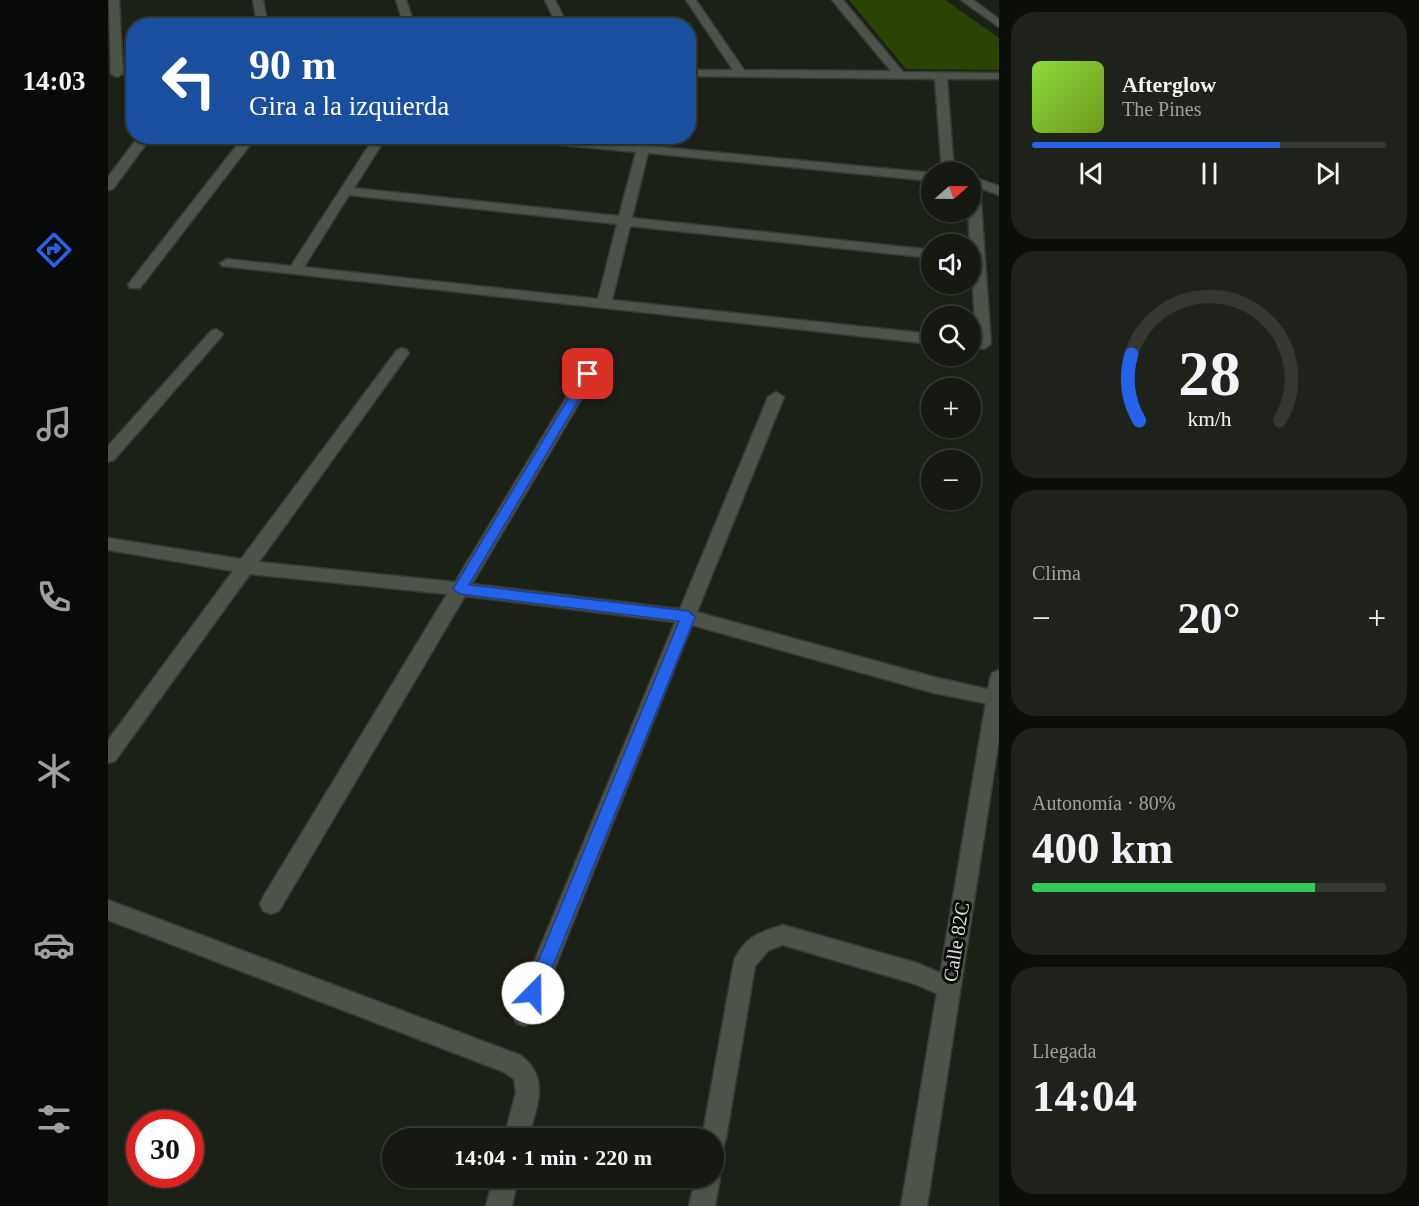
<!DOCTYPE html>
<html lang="es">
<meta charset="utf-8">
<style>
body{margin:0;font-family:"Times New Roman",serif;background:#1e221a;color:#f1f3f6;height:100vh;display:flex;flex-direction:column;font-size:22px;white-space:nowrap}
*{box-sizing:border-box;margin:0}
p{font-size:20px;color:#9da09f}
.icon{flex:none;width:33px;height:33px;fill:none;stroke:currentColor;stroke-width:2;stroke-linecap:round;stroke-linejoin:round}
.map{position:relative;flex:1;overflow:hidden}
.panel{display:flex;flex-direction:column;gap:12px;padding:12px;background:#0c0e09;width:420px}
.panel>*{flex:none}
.hud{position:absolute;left:18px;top:18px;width:570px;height:126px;border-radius:24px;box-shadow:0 2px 4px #0004,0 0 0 2px #343831;background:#1a4fa0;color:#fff;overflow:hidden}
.needle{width:39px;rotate:70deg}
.tools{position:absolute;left:813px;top:162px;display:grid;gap:12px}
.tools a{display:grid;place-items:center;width:60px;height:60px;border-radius:50%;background:#151911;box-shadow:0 2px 4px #0004,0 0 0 2px #343831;font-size:30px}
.speed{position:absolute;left:18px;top:1110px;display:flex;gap:12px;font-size:30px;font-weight:700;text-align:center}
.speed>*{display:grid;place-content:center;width:78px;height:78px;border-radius:50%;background:#151911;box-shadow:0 2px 4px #0004,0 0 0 2px #343831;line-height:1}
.speed .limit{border:9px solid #d22;background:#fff;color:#111}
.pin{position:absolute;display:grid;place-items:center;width:51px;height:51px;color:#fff;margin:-26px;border-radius:12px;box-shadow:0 3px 9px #0006}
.me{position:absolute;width:66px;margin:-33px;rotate:22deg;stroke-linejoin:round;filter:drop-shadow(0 0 4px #0008)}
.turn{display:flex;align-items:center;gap:21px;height:126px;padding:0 24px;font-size:27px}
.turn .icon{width:78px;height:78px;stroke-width:2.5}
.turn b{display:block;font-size:42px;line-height:51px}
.big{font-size:45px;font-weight:800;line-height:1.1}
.panel .widget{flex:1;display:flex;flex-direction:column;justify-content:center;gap:9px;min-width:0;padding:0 21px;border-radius:24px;background:#1e221a}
.panel .dial{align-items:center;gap:0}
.dial svg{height:156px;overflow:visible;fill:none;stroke:#343831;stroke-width:7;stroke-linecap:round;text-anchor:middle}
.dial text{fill:#f1f3f6;stroke:none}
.song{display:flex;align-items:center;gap:18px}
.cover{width:72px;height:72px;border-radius:9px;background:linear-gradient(135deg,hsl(90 70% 55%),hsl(80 70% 35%))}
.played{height:6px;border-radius:3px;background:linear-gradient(90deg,#2563eb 70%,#343831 70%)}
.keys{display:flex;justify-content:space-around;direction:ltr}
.heat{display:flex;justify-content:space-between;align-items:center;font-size:33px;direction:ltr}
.charge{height:9px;border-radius:4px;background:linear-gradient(90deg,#34c759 80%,#343831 0)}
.trip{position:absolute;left:274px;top:1128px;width:342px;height:60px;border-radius:30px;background:#151911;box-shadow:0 2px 4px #0004,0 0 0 2px #343831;font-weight:800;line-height:60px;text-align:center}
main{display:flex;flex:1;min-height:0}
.menu{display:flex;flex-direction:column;width:108px;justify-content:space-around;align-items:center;background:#080a07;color:#9da09f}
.menu .icon{width:42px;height:42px}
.menu .active{color:#2563eb}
.menu b{font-size:27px;color:#f1f3f6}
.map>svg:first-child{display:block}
</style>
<main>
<nav class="menu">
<b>14:03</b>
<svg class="icon active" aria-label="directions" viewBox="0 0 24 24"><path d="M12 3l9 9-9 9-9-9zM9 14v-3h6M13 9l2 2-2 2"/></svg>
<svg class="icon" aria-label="music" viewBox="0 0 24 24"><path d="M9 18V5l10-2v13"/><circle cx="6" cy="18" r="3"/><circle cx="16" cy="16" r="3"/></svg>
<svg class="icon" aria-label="phone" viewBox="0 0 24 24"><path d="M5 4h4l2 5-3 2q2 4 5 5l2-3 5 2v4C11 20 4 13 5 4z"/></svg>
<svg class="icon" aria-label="climate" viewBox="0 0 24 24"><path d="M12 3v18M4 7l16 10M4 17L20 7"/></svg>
<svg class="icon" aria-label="car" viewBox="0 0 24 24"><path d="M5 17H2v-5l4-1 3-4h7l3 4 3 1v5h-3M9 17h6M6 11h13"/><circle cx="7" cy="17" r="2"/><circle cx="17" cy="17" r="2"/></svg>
<svg class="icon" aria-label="filters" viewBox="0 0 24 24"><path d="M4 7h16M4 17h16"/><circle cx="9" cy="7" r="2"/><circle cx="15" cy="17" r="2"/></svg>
</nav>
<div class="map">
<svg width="891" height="1206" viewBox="0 0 891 1206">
<rect width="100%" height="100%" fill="#1c2117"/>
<path fill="#2b4303" d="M741,0h96l54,38v32l-93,-1z"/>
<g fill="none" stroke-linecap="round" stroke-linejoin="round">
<g stroke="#363a33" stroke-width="3">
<path id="street" d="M1,0h10l4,74 -6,3 -6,-3z
M145,0h10l5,26h-11z
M288,0h10l9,26h-11z
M437,0h10l13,26h-11z
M578,0h10l48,70 147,1 -59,-71h11l60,72 96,1v6h-52l7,93h-12l-7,-93 -247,-3v-6h45z
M31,136h13l-39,53 -5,1v-13z
M136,136h13l-117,152h-10l-2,-3 2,-3z
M267,136h12l-33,52 265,28 17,-64 -128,-12 -6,-4h49l87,9 2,-9h12l-2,10 282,27v8l-284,-28 -16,65 300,32v8l-302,-32 -18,74 320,34v10l-710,-78 -2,-3 7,-4 64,7zM241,195l268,29 -19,75 -294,-32z
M865,177l26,9v9l-19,-7 11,156 -7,5 -14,-1v-10l6,1 -8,-127h2v-34z
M108,329l7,5 -2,3 -107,123 -6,2v-16l103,-115z
M294,348l5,2 2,3 -2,3 -148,206 196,20 126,-209 8,-5 8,5 -125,211 208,25 88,-212 8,-5 8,5 -87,215 237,65 62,14 3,1v14l-65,-13 -242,-68 -156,390 -4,8 -8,3 -8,-3 -4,-8 163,-393 -210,-26 -186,315 -8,3 -8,-3 -3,-7 3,-7 184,-303 -197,-20 -135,187 -7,2v-23l125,-169 -125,-21v-12l133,21 156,-209z
M0,900l412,155c31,23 17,51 8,83h-24l12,-46 -2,-13 -10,-7 -396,-152z
M675,925l134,38 40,17 3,8 -3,8 -8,3 -34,-15 -132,-39 -14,5 -14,16 -29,172 -3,9 -9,3v-12h-12l32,-177c10,-24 26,-29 49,-36z
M606,1168l6,10 -5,28h-26l6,-28h19z
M385,1178h25l-6,28h-26z"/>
</g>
<g stroke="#363a33" stroke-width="3">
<path id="secondary" d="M853,0h12l26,19v8z
M891,670v69l-72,467h-26l89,-528 2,-5z"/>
</g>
<use href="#street" fill="#4d5348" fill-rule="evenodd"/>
<use href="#secondary" fill="#4d5348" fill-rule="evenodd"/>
</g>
<path fill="#2563eb" stroke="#184099" stroke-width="1.5" d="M480,370l6,4 -125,211 219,26 7,6 -153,376 -2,5 -7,3 -6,-3 -2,-5 154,-372 -219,-27 -7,-5 130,-215z"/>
<g text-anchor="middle" stroke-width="6" stroke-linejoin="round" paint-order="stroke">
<g font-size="20" fill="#dcdfd9" stroke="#080a06">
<text transform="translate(848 942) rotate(-81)" y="7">Calle 82C</text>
</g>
</g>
</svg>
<div class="tools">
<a><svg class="needle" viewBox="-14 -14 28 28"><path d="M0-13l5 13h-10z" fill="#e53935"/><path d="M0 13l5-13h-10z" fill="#9da09f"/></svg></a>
<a><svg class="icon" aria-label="sound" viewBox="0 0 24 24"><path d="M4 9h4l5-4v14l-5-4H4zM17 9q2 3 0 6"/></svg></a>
<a><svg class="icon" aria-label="search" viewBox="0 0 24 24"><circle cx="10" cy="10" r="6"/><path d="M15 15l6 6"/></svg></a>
<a>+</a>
<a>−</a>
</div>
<div class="speed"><div class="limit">30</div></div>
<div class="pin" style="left:480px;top:374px;background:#d93025"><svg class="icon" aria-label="arrive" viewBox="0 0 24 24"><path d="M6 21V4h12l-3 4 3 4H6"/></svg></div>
<svg class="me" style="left:425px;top:993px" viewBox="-20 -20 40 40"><circle r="19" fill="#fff"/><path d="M0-13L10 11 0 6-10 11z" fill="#2563eb"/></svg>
<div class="trip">14:04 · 1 min · 220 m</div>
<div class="hud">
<div class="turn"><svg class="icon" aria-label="left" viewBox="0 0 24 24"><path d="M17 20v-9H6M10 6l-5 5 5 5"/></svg><div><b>90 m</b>Gira a la izquierda</div></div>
</div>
</div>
<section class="panel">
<div class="widget">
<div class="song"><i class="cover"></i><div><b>Afterglow</b><p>The Pines</p></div></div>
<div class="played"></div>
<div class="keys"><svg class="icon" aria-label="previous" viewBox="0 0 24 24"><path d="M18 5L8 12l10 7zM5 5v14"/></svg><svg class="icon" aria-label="pause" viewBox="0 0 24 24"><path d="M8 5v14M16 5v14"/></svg><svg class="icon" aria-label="next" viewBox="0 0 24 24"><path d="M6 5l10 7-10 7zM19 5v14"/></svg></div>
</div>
<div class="widget dial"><svg viewBox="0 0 100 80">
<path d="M14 69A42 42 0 1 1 86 69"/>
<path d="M14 69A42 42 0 0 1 10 35" stroke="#2563eb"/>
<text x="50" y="56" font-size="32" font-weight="700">28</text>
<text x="50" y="72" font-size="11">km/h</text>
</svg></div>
<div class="widget"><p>Clima</p>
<div class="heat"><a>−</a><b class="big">20°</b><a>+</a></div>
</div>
<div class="widget"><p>Autonomía · 80%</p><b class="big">400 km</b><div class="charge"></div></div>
<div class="widget"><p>Llegada</p><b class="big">14:04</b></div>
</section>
</main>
